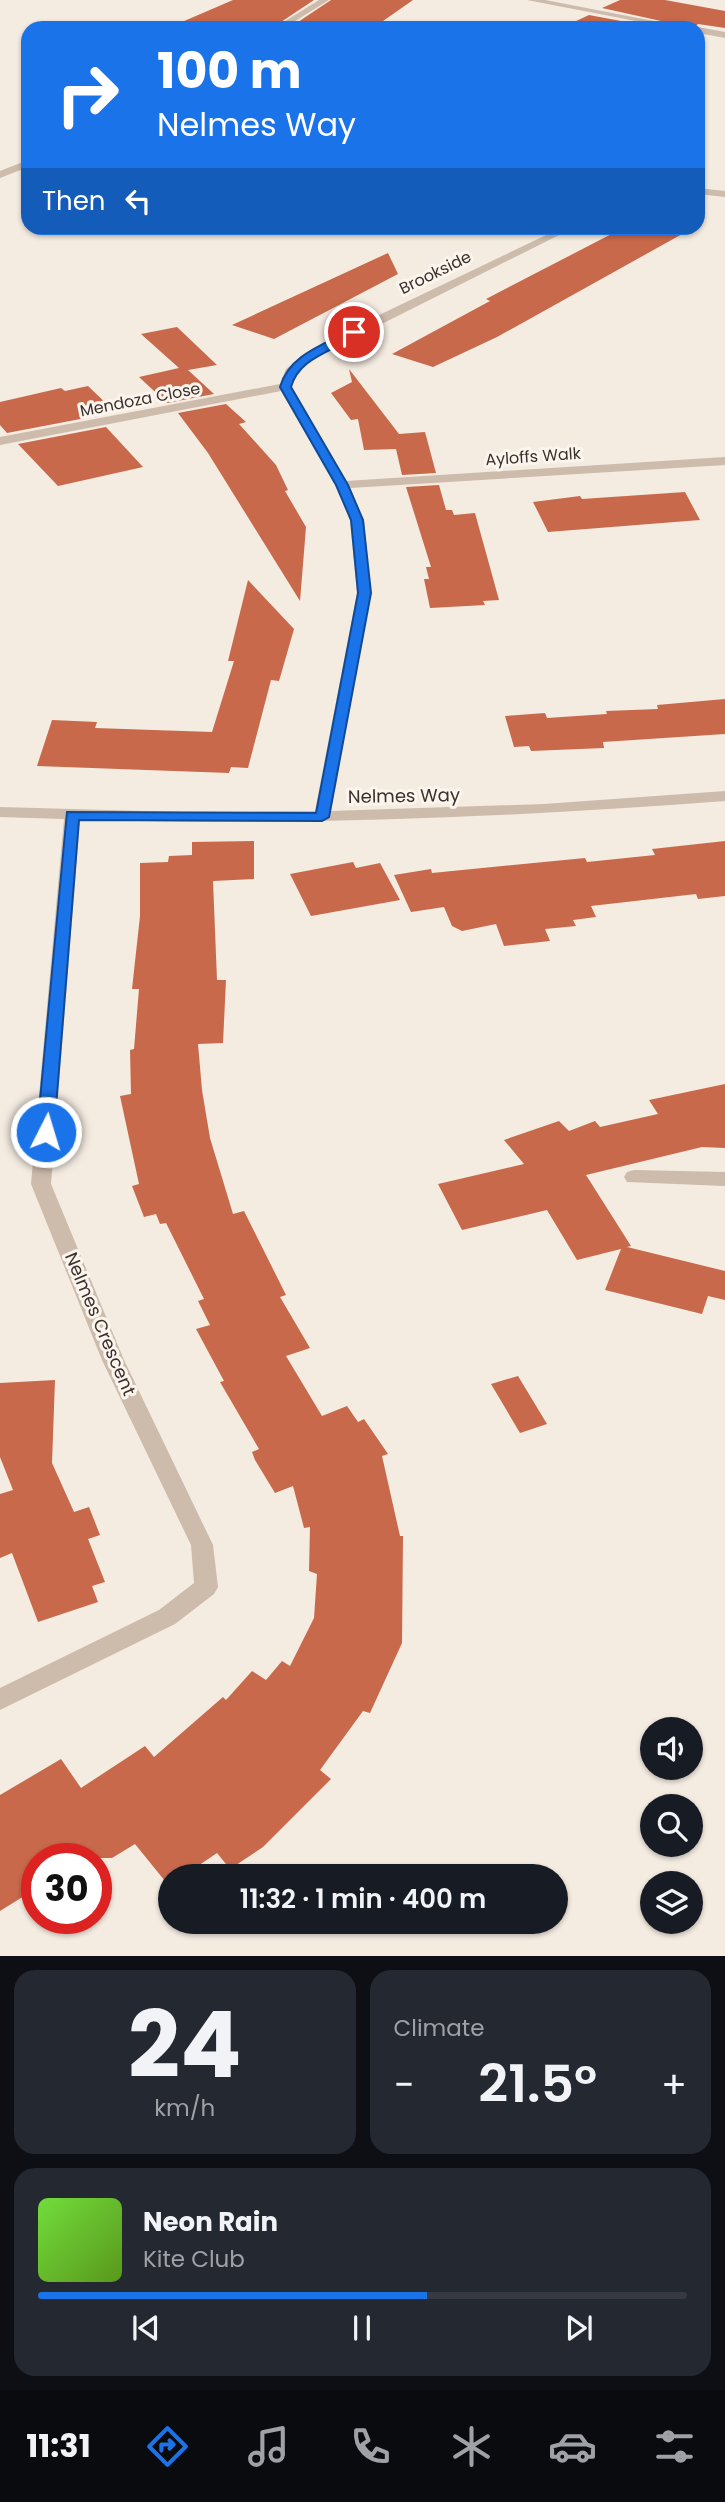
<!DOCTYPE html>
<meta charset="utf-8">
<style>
body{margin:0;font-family:Poppins,sans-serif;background:#242831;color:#f1f3f6;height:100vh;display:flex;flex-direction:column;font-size:26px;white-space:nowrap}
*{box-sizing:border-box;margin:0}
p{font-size:23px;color:#9ea1a6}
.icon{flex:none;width:38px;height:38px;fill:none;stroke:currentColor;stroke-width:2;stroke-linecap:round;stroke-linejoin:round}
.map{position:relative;height:1956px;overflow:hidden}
.sheet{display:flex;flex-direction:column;gap:14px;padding:14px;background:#0d0f14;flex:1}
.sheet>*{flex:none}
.top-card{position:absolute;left:21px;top:21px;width:684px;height:214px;border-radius:21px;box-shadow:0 2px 5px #0004;background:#1a73e8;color:#fff;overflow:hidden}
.fabs{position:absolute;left:640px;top:1717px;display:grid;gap:14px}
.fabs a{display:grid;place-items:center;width:63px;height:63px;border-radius:50%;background:#171b24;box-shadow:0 2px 5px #0004;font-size:35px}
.speed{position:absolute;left:21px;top:1843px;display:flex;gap:14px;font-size:35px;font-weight:700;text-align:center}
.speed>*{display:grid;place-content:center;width:91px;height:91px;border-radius:50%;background:#171b24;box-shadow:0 2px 5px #0004;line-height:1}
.speed .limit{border:10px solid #d22;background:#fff;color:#111}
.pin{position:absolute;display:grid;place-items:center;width:60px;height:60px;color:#fff;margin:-30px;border:4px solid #fff;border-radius:50%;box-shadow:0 2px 7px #0007}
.me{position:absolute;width:77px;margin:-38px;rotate:5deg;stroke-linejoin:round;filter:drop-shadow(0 0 5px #0008)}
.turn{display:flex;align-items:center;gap:24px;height:147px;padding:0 21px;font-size:32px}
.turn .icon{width:91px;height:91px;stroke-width:2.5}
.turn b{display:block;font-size:49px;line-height:60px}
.then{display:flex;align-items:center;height:66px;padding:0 21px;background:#0003;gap:14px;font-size:26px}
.big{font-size:52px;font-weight:600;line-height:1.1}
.sheet .tile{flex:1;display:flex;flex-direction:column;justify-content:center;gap:10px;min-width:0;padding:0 24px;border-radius:21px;background:#242831}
.sheet .dial{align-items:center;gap:0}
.dial b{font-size:91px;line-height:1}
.song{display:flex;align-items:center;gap:21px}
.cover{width:84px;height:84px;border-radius:10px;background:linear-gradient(135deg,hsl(100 70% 55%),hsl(90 70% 35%))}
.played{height:7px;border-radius:4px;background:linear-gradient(90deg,#1a73e8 60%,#363941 60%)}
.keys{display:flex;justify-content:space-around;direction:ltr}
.heat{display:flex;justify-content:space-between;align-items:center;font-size:38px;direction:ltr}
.sheet .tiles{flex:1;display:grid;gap:14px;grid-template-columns:1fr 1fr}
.tile:last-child{grid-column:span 2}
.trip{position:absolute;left:158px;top:1864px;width:410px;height:70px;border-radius:35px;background:#171b24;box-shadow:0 2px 5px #0004;font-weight:600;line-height:70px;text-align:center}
.tab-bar{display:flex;height:112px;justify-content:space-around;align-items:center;background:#090b0e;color:#9ea1a6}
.tab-bar .icon{width:49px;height:49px}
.tab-bar .current{color:#1a73e8}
.tab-bar b{font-size:32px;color:#f1f3f6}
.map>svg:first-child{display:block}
</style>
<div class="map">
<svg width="725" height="1956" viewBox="0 0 725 1956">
<rect width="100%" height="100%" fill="#f4ebe1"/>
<path fill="#c8694b" d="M233,0h81l-42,28h-104z
M331,0h82l-40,28h-84z
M620,0h45l60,11v17l-27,-4 -5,4 -91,-20z
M589,15l69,13h-97z
M623,228h70l-196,109 -64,30 -41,-13 98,-53 -4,-2z
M388,253l10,21 -124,65 -42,-14z
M177,327l40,38 -29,5 26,24 -47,9 -28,-26 40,-9 -38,-34z
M349,369l50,65 26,-2 11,41 -34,2 -6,-26 -32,1 -6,-31 -7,1 -20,-27 21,-11z
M88,386l24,23 -19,4 3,3 -89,17 -7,-8v-23l61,-14 4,3z
M226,404l20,18 -7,2 37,41 12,25 -3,1 21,36 -6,74 -92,-148 -30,-40z
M106,427l37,40 -85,19 -40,-42z
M439,485l7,25h6l2,5 21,-2 24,87 -16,1 2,4 -55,3 -6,-29h5l-3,-12h5l-25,-80z
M685,492l15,28 -152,12 -15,-30 47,-6 2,3z
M248,580l46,49 -15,52 -8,-1 -23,88 -17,-1 -2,6 -192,-7 15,-46 45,2 -2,6 117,4 22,-71h-6z
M725,699v35l-122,8 1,6 -73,3 -2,-5 -15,1 -9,-31 40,-3 2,5 60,-4 -1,-3 52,-2 -1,-4z
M254,841v38l-41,2 4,99h9l-3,63 -25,1 4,46 8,48 23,76 11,-3 42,84 -6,2 30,51 -24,8 36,60 25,-10 11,16 6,-3 24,35 -6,2 18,80h3l-1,107 -32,70 -7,-2 -43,59 11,9 -68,68 -33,22 -13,-16 -34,23h-13l-1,10 -34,-42 -23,14h-75v30l-37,23v-116l61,-36 20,29 64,-42 9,11 69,-60 3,3 26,-29 14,9 16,-19 8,5 24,-48 3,-44 -8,-3 1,-44 -6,1 -11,-42 -18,7 -20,-33 -3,-8 7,-3 -39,-67 4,-1 -28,-52 14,-4 -12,-24 6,-2 -38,-76 -6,1 -4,-10 -12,3 -12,-31 7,-2 -19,-88 11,-2 -1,-44 4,-1 5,-60h-7l8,-73v-53l28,-1 1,-6 23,-1v-13z
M725,841v55l-27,3 -2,-5 -105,12 5,11 -23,3 3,6 -31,3 5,12 -46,5 -8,-22 -34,7 -10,-5 -8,-19 -33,5 -17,-37 37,-6 1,4 153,-15 2,4 68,-7 -3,-6z
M353,862l3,6 24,-5 20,37 -89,16 -21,-42z
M725,1084v64l-23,-1 -116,28 45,71 -4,1 98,24v29l-17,-4 -6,18 -97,-24 16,-41 -44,11 -30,-50 -85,20 -24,-46 86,-20 -20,-24 55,-19 10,10 26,-10 5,6 58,-13 -9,-14z
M518,1376l29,48 -27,9 -29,-49z
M55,1380l-3,83 22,49 15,-5 11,28 -12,4 17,43 -13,4 6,16 -60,20 -26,-69 -12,5v-64l13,-4 -13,-33v-74z"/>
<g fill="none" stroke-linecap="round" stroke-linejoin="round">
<path fill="#cdbbac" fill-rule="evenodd" d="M319,0h10l-45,28h-10z
M527,0h18l145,28h-18z
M698,27l27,5v6l-27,-5v-5h-2z
M28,160v7l-28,11v-7z
M698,188l27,3v6l-27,-3z
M561,228h12l-263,132 -15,13 -4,14 55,94 379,-24v8l-375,23 14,32 7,73 -40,218 213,-7 181,-13v10c-215,16 -430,26 -645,18l-29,365 73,176 89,185 5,42 -4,7 -39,30 -175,86v-22l159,-78 35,-27 -3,-38 -89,-185 -71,-176 33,-365 -64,-2v-10l181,5 134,-1 42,-218 -7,-73 -14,-35 -55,-94 -281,54v-8l280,-53 6,-15 16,-13 73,-39z
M634,1170l91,2v14l-98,-4 -3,-5 3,-5z"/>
</g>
<path fill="#1a73e8" stroke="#114b97" stroke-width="2" d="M351,330l9,2c-24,20 -60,23 -69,55l57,98 15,35 8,73 -42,224 -7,4 -243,-1 -25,312 -8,5 -6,-1 -3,-4 30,-320 249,1 42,-220 -7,-73 -15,-35 -56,-98c9,-32 43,-42 71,-57z"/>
<g text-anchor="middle" stroke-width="6" stroke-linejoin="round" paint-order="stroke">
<g font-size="16" fill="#3b302b" stroke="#fbf5ee">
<text transform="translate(435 272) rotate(-26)" y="6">Brookside</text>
<text transform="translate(140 399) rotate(-11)" y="6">Mendoza Close</text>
<text transform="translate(533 456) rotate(-4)" y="6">Ayloffs Walk</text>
</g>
<g font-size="18" fill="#3b302b" stroke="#fbf5ee">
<text transform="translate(404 796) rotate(-1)" y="6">Nelmes Way</text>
<text transform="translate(100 1324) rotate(67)" y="6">Nelmes Crescent</text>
</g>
</g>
</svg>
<div class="fabs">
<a><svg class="icon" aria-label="sound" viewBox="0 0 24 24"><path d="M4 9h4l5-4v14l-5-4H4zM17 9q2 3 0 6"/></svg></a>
<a><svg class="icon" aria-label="search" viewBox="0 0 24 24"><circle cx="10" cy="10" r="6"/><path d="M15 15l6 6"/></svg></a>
<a><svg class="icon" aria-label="layers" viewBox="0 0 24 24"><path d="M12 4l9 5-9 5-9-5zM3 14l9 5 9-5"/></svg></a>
</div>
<div class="speed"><div class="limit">30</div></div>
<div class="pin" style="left:354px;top:332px;background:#d93025"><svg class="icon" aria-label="arrive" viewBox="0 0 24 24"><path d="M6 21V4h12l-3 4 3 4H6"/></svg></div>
<svg class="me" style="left:46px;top:1132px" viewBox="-20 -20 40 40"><circle r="17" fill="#1a73e8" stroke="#fff" stroke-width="3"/><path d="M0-11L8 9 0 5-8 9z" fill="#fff"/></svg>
<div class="trip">11:32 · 1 min · 400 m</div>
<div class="top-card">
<div class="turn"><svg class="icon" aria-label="right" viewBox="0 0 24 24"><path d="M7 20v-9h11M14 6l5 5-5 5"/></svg><div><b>100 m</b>Nelmes Way</div></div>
<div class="then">Then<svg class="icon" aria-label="left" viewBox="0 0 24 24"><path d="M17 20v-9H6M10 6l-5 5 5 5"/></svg></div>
</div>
</div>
<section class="sheet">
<div class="tiles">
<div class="tile dial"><b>24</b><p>km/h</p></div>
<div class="tile"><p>Climate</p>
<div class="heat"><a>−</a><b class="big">21.5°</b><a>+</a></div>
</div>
<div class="tile">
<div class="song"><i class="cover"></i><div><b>Neon Rain</b><p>Kite Club</p></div></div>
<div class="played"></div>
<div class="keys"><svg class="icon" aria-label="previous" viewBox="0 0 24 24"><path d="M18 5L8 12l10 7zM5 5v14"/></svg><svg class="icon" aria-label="pause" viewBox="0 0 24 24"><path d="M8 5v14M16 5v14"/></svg><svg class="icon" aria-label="next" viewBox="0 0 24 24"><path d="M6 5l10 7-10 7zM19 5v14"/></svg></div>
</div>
</div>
</section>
<nav class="tab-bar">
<b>11:31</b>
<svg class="icon current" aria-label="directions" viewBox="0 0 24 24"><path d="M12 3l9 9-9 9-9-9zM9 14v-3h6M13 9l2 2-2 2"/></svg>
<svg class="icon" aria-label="music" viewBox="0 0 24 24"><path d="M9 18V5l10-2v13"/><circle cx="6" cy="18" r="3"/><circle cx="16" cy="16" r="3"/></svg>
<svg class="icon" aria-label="phone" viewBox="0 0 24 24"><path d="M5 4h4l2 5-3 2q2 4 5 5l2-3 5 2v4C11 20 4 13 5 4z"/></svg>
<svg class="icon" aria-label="climate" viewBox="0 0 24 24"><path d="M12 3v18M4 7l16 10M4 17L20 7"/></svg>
<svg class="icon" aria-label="car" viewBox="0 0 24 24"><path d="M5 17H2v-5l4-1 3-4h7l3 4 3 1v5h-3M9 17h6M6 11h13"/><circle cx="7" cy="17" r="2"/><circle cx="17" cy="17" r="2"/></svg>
<svg class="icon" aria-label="filters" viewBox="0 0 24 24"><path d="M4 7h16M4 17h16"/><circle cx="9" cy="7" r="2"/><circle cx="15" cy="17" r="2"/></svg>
</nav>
